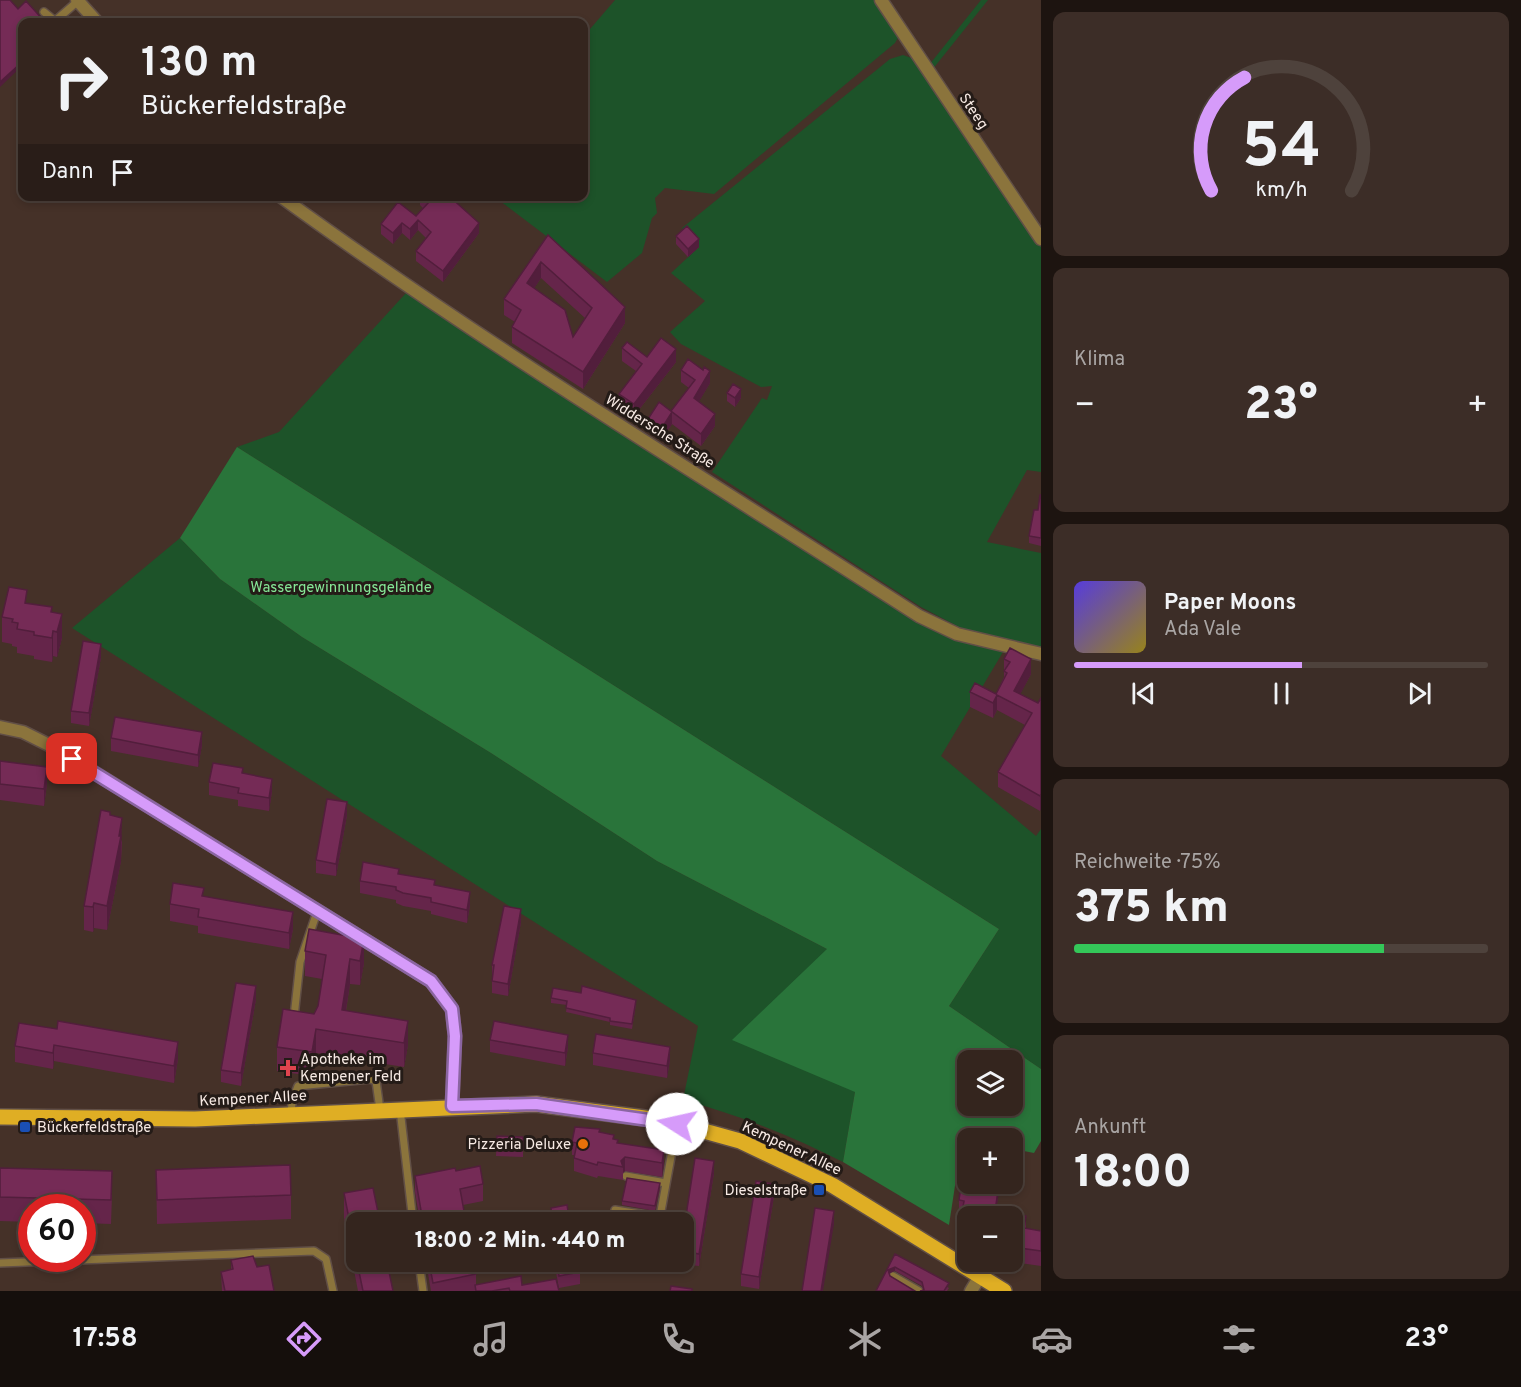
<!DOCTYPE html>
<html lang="de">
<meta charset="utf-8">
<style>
body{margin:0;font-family:Overpass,sans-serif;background:#3c2d27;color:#f1f3f6;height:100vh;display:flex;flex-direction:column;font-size:22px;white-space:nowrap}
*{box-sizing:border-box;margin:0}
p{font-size:20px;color:#a9a5a4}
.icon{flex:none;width:33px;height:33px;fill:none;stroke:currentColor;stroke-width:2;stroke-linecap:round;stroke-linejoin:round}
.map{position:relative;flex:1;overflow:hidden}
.sheet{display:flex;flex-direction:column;gap:12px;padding:12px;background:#1d1410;width:480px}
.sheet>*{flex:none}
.banner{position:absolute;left:18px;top:18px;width:570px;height:183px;border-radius:12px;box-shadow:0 3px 9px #0003,0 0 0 2px #4e423c;background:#34251e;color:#f1f3f6;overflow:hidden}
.buttons{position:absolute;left:957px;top:1050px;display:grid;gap:12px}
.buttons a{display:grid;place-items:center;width:66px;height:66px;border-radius:12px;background:#34251e;box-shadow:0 3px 9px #0003,0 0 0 2px #4e423c;font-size:30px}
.speed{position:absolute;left:18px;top:1194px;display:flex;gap:12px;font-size:30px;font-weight:700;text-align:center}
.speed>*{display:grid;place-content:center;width:78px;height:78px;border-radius:50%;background:#34251e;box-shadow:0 3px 9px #0003,0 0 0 2px #4e423c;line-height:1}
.speed .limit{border:9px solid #d22;background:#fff;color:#111}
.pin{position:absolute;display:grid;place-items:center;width:51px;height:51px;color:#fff;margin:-26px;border-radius:12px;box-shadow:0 3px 9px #0006}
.me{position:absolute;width:66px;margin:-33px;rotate:280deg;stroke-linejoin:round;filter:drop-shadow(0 0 4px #0008)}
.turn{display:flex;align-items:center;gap:21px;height:126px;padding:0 24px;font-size:27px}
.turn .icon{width:78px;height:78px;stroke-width:2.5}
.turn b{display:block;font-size:42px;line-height:51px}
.then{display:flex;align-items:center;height:57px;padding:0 24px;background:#0003;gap:12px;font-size:22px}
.big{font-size:45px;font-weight:800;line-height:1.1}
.sheet .card{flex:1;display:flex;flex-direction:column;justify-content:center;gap:9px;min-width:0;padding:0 21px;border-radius:12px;background:#3c2d27}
.sheet .dial{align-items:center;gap:0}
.dial svg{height:156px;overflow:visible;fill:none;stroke:#4e423c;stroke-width:7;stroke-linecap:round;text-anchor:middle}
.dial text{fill:#f1f3f6;stroke:none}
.song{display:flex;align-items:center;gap:18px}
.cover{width:72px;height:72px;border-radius:9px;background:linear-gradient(135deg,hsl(250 70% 55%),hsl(50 70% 35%))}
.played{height:6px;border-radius:3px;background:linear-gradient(90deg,#d69bfa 55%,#4e423c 55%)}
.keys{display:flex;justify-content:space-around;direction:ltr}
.heat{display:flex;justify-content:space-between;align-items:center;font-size:33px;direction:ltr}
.charge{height:9px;border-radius:4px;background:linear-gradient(90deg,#34c759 75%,#4e423c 0)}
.trip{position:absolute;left:346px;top:1212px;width:348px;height:60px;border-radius:12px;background:#34251e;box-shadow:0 3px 9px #0003,0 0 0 2px #4e423c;font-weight:800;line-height:60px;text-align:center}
.tab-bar{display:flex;height:96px;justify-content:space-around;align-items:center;background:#150f0c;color:#a9a5a4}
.tab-bar .icon{width:42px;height:42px}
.tab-bar .selected{color:#d69bfa}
.tab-bar b{font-size:27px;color:#f1f3f6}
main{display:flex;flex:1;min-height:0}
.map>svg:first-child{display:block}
</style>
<main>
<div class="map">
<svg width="1041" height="1291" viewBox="0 0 1041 1291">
<rect width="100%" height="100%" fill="#453128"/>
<path fill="#1d5329" d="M615,0h261l24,34 -5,9 -181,151 -49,-6 -10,10 2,15 -5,5 -10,35 -35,29 -111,-84 88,-2v-160z
M981,0h7l-56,70 -3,-5z
M903,55l14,5 124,184v228l-14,-2 -40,72 54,11v95l-80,-20 -40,-21 -209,-135 50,-74 5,2 5,-14 -11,1 -80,-43 -11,-12 35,-31 -34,-28 28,-26 -17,-19 208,-169z
M406,293l503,323 60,28 34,8 -62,104 95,80 5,-7v240l-92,-63 50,-77 -762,-482 42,-15z
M180,538l40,41 82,58 189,116 166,108 170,88 28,143 -12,70c-51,-26 -104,-47 -160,-62l15,-74 -626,-398z"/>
<path fill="#29743a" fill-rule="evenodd" d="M237,447l762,482 -50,77 92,63v72l-7,12 -21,-4 -1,-11 -50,2 -13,85 -106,-63 12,-70 -123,-52 95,-91 -170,-88 -166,-108 -189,-116 -82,-58 -40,-41zM968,1060h44v46h-44z"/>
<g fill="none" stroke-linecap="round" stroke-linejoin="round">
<g stroke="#614f46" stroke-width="10">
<path id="service" d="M44,12l11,9 23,-20
M294,1017l6,-55 18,-53
M400,1109l13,113
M291,1115l1,-13 6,-16 72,-7 6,2 4,29
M626,1176l40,7
M615,1210l45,7
M659,1222l18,-98
M419,1262l4,29
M0,1263l314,-12 12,8 7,32
M893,1276l26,15"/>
</g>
<g stroke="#614f46" stroke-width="15">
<path id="minor" d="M881,0l160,239
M0,727l23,5 32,16 376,233 21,28 3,27 -3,70
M971,1291l9,-15"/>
</g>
<g stroke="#614f46" stroke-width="15">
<path id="tertiary" d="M77,0l20,22
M280,196c206,150 425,282 639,420l38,18 84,20"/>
</g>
<g stroke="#614f46" stroke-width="18">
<path id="primary" d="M0,1117l195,2 341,-15 132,17 72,20 92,44 172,106"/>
</g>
<use href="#service" stroke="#8b743c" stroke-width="7"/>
<use href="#minor" stroke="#8b743c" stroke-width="12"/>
<use href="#tertiary" stroke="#8b743c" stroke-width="12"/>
<use href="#primary" stroke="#dfae24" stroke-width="15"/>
</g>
<path fill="#65254a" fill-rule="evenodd" d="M420,196h29l30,37 -36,49 -27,-21v-10l10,-13 -8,-8 -8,10 -8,-7 -9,11 -12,-10v-10l35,-8 7,-8 -3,-3z
M548,235l77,88 -42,66 -71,-46v-16l3,-5 -11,-7v-16zM541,278l44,40 -12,19 -39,-49z
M676,236l23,11 -11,10 -12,-13z
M622,348l25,9 29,5 -42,54 -15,-10v-12l17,-23 -14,-10z
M681,370l29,13 -11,18 16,25 -14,20 -29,-22 -10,15 -14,-9v-11l23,-7 18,-24 -8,-6z
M727,393l14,5 -6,9 -8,-6z
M1041,495v51l-12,-3v-7l9,-26z
M27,603l25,9 10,26 -5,19 -4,-1 -1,6 -18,-3v-3l-17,-3v-6l-5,-1v-2l-10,-2v-25z
M101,657l-12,69 -18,-3v-12z
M1004,659l27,15 -11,20 18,9 3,-5 -1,113 -42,-24v-15l27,-47 -28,-15 -4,8 -23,-11v-15l26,2 8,-17z
M111,738l91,7 -4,22 -87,-16z
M0,761l47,23 -3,22 -44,-6z
M243,773l29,18 -3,20 -31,-5v-6l-29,-5v-13z
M347,815l-11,61 -20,-3v-13z
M110,816l12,26 -1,19 -14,69 -13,-2 -1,4 -9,-2v-24z
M399,874l36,11 35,20 -3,18 -36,-9v-3l-28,-5 -7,-3v-3l-36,-7v-12z
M204,896l89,33 -4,20 -91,-16v-7l-28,-5v-17z
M521,922l-13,74 -16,-3v-28z
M309,929l55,34 -4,22 -10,-1 -4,27 62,10v24l-4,22 -88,-14 -4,23 -35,-5v-24l37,-33 4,-8 4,-27 -17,-3v-25z
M551,998l85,6 -4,25 -22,-4v-3l-44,-10 1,-7 -16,-2z
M256,999l-15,87 -20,-4v-12z
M19,1023l159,36 -4,24 -120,-22 -1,8 -38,-7v-16z
M490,1040l78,7 -3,19 -75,-14z
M593,1053l77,7 -3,18 -74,-13z
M600,1132l14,7 4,4 46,20 -2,14 -37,-6 -2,2v7l-25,-4 -1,2 -23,-7v-16h-2v-13z
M497,1136l26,1v20l-27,-1z
M0,1168l112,27 -1,29 -29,-1v-15h-50v14l-32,-1z
M156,1170l135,25v24l-134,5z
M456,1171l27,13v17l-20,4 3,17h-46l-5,-30v-16z
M714,1173l-15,93 -18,-2v-2h3v-33z
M989,1184h11l-4,27 30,5v13l15,2v35l-21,-3v-13l-8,-1v-33h-44v13l-7,-2 2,-18 -4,-1v-8l2,-14 27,4z
M660,1188l-5,23 -33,-6v-4z
M344,1193l49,98h-35l-14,-73z
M774,1196l-15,93 -18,-3v-12z
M895,1254l54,34 -2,3h-27l3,-1 -1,-4 -27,-15 -6,2 -13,18z
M231,1260l26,7 17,24h-52l-1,-19 10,-3z
M426,1262h47l3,12v11h46l37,6h-128z
M554,1262h24l2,10v12l-21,4z"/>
<path fill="#521e3c" d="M22,62v4l-22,21v-5z
M418,220v10l-8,10v-11z
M402,223v10l-9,11v-11z
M479,223v10l-36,49v-11z
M699,239v8l-11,10v-8z
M541,262v16l-14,21v-16z
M625,307v16l-42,66v-17z
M676,349v13l-42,54v-12z
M710,371v12l-16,27v-12z
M741,389v9l-6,9v-9z
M672,412v12l-10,15v-11z
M715,414v12l-14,20v-12z
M62,614v24l-5,19v-25z
M53,631v25l-1,6v-24z
M101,644v13l-12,69v-13z
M1031,659v15l-16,30 -1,-13z
M997,695v15l-4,8v-15z
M202,732v13l-4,22v-12z
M47,767v17l-3,22v-17z
M272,779v12l-3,20v-13z
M1041,794v15l-1,2v-15z
M347,802v13l-11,61v-12z
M122,818l-1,43 -14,69v-24z
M470,892v13l-3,18v-13z
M94,903v25l-1,4v-25z
M521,909v13l-13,74v-12z
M293,912v17l-4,20v-16z
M364,939v24l-4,22v-24z
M350,959v25l-8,51v-25z
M256,986v13l-15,87v-13z
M408,1021v24l-4,22v-24z
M316,1029v24l-4,23v-24z
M568,1035v12l-3,19v-13z
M178,1042v17l-4,24v-17z
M54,1045v16l-1,8v-16z
M670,1047v13l-3,18v-12z
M664,1150v13l-2,14v-14z
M625,1157v14l-2,2v-6l-2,-6z
M714,1161v12l-15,93v-12z
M774,1184v12l-15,93v-12z
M999,1184h1v2l-5,30h-1z
M834,1211v13l-11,67h-2z
M895,1267v4l-7,3v-4z"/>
<path fill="#752b56" stroke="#521e3c" stroke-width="1.5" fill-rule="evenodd" d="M0,0h10l8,9 8,-8 19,21h-23v40l-22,20z
M422,196h27l30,27 -36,48 -27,-20 15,-19 -13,-12 -8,9 -8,-6 -9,10 -12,-9 17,-22 18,14 13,-14z
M687,226l12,13 -11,10 -12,-13z
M548,235l77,72 -42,65 -71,-45 9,-17 -17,-11zM541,262l51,46 -19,29 -8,-27 -38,-27z
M661,338l15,11 -42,55 -15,-10 23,-30 -20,-16 5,-6 20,15z
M688,359l15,11 1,-3 6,4 -16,27 21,16 -14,20 -30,-23 24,-31 -14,-10z
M733,384l8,5 -6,9 -8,-5z
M659,402l13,10 -10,16 -14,-9z
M1040,495h1v43l-12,-2 5,-26h4z
M9,587l18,3 -2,13 27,4 -1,5 11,2 -5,18 -4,-1 -1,7 -18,-3v-3l-17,-3 1,-6 -6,-1 1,-3 -11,-2z
M83,641l18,3 -12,69 -18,-2z
M1010,648l21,11 -17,32 24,12 3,-5v96l-1,2 -42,-24 34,-59 -35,-18 -4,8 -23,-11 5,-9 21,11 11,-21 -3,-2 6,-9 -6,-3z
M115,717l87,15 -4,23 -87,-17z
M0,761l47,6 -3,22 -44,-5z
M213,763l30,5 -1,5 30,6 -3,19 -31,-5 1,-5 -30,-6z
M327,799l20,3 -11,62 -20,-4z
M101,810l9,2v3l12,3 -3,18h2l-14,70 -13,-3 -1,4 -9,-1z
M363,862l36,7 -1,5 37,6 -1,5 36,7 -3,18 -36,-8v-4l-28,-5 -7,-3v-3l-36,-6z
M173,883l31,5 -2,8 91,16 -4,21 -91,-16 1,-8 -29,-5z
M504,906l17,3 -13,75 -16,-3 2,-16h-2z
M309,929l55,10 -4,22 -10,-2 -8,51 66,11 -4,22 -88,-14 -4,23 -35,-5 6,-38 31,5 4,-8 8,-51 -21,-4z
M236,983l20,3 -15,87 -20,-3z
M582,986l54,14 -4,24 -22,-3v-3l-44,-10 1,-7 -16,-3 2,-10 28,5z
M58,1021l120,21 -4,24 -120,-21 -1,8 -38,-7 4,-23 38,6z
M494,1021l74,14 -3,18 -75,-13z
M596,1034l74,13 -3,19 -74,-13z
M575,1127l25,2 -1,3 15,3 -1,4 5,1 -1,3 47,7 -2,13 -37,-6 -4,4 2,6 -25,-5 -1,3 -23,-7 3,-15 -5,-1z
M497,1136l26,1v12l-27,-1z
M695,1158l19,3 -15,93 -15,-3v-22z
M290,1165l1,30 -134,5 -1,-30z
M480,1166l3,18 -23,5 6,33h-43l-8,-46 40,-8 1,3z
M0,1168l112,3 -1,29 -111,-3z
M627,1178l33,5 -5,23 -33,-5z
M756,1181l18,3 -15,93 -18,-3z
M989,1184h10l-4,27 -1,-1 -1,6h-25v5l-7,-2 3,-18 -5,-1 2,-14 27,4z
M373,1188l7,34h-23v38l-13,-67z
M567,1205l3,17h-21l-1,-5 4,-1 -1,-8z
M815,1208l19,3 -13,80h-19z
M994,1210l32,6 -2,12 17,3v20l-21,-3 2,-12 -10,-1v-19h-19z
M608,1212l45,5v5h-46z
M895,1254l54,29 -5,8h-24l4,-1 -2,-8 -27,-15 -7,3 2,6 25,15h-39z
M253,1256l4,11 12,-2 5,26h-49l-4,-19 12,-3 -2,-9z
M357,1262h30l6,29h-30z
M429,1262h44l3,12 -43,9z
M557,1262h21l2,10 -21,4z
M521,1276l1,9 34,-6 3,12h-49l-1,-3 -17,3h-16l-1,-6z
M671,1286l21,3v2h-22z"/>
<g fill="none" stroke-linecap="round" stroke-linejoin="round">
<g stroke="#8b65a2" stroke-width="15">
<path id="route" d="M72,759l359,222 21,28 3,27 -3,70 84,-2 141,20"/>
</g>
<use href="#route" stroke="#d69bfa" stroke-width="10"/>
</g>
<path fill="#e0444e" stroke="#241b17" stroke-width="2" d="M285 1059h6v6h6v6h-6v6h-6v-6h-6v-6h6z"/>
<g fill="#1a4fb4" stroke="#241b17" stroke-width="2">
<rect x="19" y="1121" width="12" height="12" rx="3"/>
<rect x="813" y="1184" width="12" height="12" rx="3"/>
</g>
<circle fill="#e8710a" stroke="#241b17" stroke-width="2" cx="583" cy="1144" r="6"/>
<g text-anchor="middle" stroke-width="6" stroke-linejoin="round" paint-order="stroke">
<g font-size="15" fill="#f7eae4" stroke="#241b17">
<text transform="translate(974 111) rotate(56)" y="5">Steeg</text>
<text transform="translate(660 431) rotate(32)" y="5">Widdersche Straße</text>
<text transform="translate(253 1098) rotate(-3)" y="5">Kempener Allee</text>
<text transform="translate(792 1148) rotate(25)" y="5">Kempener Allee</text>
</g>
<g font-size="15" fill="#85e796" stroke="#241b17">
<text x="341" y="592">Wassergewinnungsgelände</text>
</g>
<g font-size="15" fill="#f7eae4" stroke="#241b17" text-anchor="start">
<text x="300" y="1064">Apotheke im<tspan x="300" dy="17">Kempener Feld</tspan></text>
<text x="37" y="1132">Bückerfeldstraße</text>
<text x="571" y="1149" text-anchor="end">Pizzeria Deluxe</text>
<text x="807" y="1195" text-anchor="end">Dieselstraße</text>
</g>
</g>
</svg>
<div class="buttons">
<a><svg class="icon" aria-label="layers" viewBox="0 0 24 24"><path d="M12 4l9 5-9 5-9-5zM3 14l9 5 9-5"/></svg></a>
<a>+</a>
<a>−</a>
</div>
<div class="speed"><div class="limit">60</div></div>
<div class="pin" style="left:72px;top:759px;background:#d93025"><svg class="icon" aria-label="arrive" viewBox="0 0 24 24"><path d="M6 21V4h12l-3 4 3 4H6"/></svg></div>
<svg class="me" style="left:677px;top:1124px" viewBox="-20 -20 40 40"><circle r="19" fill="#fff"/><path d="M0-13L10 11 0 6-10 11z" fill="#d69bfa"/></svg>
<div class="trip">18:00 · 2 Min. · 440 m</div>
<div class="banner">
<div class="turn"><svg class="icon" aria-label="right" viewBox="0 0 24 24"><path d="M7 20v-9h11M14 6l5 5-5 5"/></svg><div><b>130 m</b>Bückerfeldstraße</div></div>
<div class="then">Dann<svg class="icon" aria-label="arrive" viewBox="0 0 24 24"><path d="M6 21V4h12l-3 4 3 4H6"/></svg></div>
</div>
</div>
<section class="sheet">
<div class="card dial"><svg viewBox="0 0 100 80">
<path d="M14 69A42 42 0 1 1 86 69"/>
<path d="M14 69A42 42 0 0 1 31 11" stroke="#d69bfa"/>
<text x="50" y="56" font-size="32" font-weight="700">54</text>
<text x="50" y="72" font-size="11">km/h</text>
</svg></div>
<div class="card"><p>Klima</p>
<div class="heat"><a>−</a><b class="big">23°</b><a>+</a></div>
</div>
<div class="card">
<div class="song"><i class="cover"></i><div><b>Paper Moons</b><p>Ada Vale</p></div></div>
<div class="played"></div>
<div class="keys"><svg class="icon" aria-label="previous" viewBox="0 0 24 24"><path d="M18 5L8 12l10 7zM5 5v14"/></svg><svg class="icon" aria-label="pause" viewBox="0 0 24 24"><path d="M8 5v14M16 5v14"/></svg><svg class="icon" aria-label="next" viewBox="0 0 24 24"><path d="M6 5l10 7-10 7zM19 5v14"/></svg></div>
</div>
<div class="card"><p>Reichweite · 75%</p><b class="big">375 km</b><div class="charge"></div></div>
<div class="card"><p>Ankunft</p><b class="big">18:00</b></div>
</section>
</main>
<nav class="tab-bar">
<b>17:58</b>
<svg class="icon selected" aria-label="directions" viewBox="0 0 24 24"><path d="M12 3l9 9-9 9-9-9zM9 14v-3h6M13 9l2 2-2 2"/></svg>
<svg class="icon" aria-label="music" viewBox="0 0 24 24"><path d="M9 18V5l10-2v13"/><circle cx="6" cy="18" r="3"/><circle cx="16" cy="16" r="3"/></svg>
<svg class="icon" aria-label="phone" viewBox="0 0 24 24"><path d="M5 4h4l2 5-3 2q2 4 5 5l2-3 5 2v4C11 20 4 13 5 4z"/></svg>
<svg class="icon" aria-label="climate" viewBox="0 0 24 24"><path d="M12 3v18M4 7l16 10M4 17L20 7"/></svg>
<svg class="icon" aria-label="car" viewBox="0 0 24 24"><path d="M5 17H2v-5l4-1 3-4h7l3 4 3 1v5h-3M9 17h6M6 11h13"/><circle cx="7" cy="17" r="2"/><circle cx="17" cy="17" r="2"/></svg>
<svg class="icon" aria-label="filters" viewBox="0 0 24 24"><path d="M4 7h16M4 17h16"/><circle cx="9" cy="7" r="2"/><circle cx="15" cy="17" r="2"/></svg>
<b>23°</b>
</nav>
